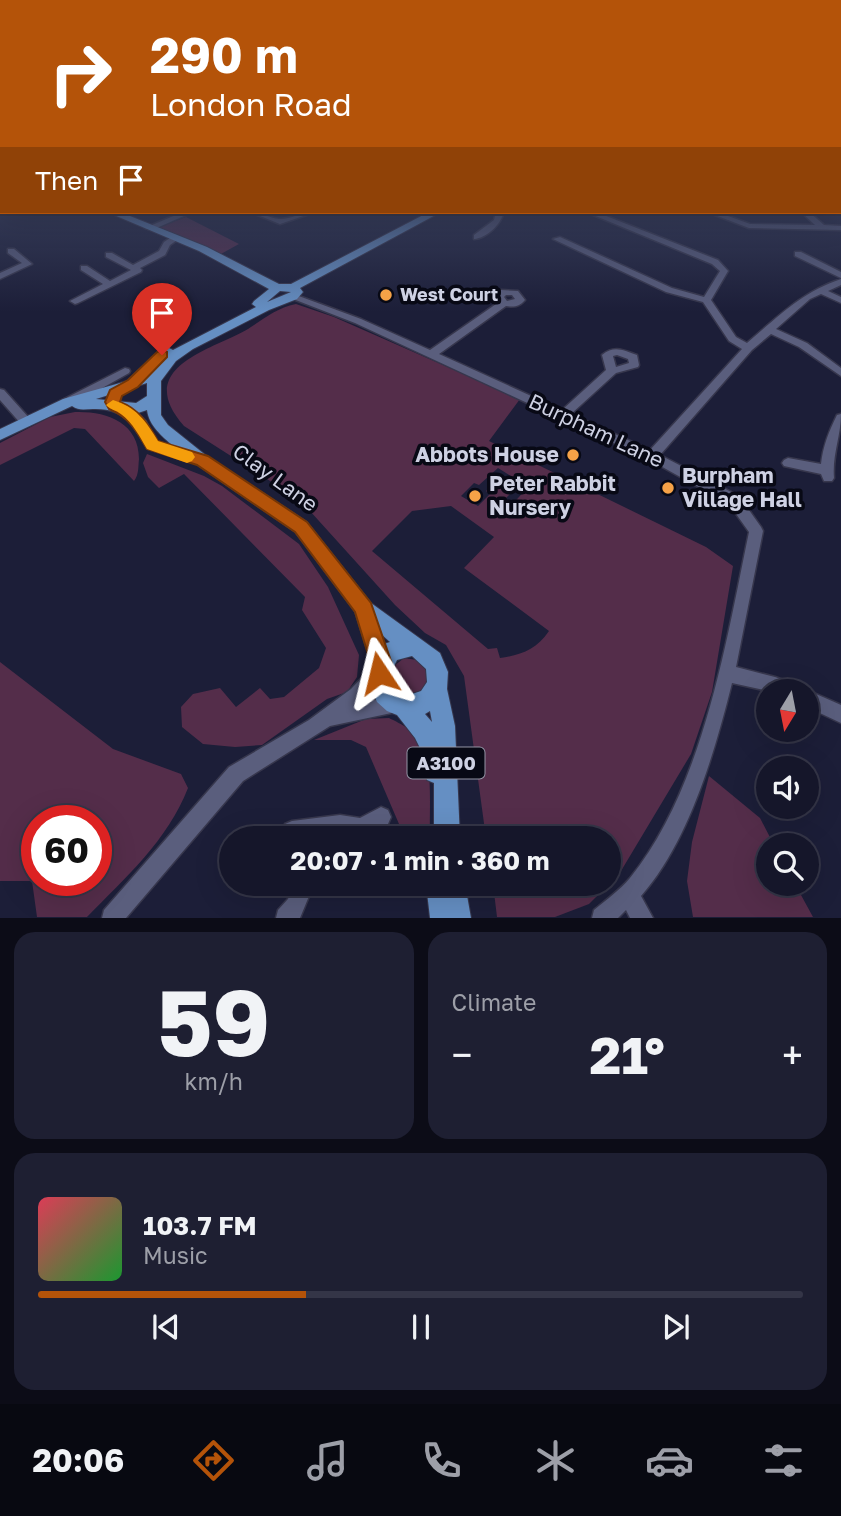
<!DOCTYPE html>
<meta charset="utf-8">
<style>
body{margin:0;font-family:"Golos Text",sans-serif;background:#1e1f32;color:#f1f3f6;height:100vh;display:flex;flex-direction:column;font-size:26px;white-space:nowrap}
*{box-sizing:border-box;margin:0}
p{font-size:23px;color:#9d9fa8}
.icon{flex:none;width:38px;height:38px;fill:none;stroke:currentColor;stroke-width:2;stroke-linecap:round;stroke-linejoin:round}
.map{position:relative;height:918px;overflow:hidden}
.drawer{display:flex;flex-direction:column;gap:14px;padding:14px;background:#0c0c17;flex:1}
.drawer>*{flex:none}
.banner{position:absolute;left:0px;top:0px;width:842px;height:214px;box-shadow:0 7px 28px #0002,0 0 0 2px #343547;background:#b45309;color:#fff;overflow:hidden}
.needle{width:46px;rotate:190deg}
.controls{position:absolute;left:756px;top:679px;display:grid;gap:14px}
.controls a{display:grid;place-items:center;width:63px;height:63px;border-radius:50%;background:#15162a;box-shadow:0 7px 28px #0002,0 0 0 2px #343547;font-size:35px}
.speed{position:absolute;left:21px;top:805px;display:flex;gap:14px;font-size:35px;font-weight:700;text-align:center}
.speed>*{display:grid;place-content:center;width:91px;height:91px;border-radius:50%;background:#15162a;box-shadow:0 7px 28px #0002,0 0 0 2px #343547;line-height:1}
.speed .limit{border:10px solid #d22;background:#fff;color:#111}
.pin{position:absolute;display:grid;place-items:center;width:60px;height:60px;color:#fff;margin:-72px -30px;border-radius:50% 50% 50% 0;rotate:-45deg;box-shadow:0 0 7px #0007}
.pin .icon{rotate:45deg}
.me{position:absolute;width:77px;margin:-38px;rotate:350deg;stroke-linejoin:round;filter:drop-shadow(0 0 5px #0008)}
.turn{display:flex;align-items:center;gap:24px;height:147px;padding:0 35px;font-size:32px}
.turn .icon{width:91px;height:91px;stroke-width:2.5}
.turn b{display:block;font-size:49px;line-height:60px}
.then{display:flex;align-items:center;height:66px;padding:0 35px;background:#0003;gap:14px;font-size:26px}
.big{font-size:52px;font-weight:700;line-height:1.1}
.drawer .card{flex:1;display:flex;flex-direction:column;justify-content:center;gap:10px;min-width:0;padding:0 24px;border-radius:21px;background:#1e1f32}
.drawer .dial{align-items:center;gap:0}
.dial b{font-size:91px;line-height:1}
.song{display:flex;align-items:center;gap:21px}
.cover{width:84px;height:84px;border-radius:10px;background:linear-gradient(135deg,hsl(350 70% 55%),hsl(130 70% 35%))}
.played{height:7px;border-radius:4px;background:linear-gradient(90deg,#b45309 35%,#343547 35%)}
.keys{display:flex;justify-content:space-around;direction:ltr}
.heat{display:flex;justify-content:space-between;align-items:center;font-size:38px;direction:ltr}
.drawer .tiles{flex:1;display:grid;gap:14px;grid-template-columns:1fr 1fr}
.card:last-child{grid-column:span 2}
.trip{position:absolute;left:219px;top:826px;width:402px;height:70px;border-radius:35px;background:#15162a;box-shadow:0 7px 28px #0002,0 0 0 2px #343547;font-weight:700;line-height:70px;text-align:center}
.menu{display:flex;height:112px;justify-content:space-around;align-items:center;background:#080911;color:#9d9fa8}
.menu .icon{width:49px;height:49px}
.menu .on{color:#b45309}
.menu b{font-size:32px;color:#f1f3f6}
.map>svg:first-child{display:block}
</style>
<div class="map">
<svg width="841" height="918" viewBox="0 0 841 918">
<rect width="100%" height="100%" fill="#1c1e38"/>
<path fill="#542d4a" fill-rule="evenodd" d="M186,217l53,27 -20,11 -62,-27z
M296,304l38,13 186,82 -31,42 217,106 27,19 -21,126 -21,62 -70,117 -12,12v-45h-123l-22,-162 -18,-31 -21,-12 -30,-28 -95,-105 -116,-74c-52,-59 28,-76 64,-97 16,-10 28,-21 48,-25zM498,468l30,19 -19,21 -8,-5 13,-13 -17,-10 -11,11 4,3 -12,12 -17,-10 13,-13 5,2zM451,506l43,31 -30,31 85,63c-13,19 -28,24 -49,27l-3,-10 -9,1 -116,-98 40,-40z
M75,412c31,-1 64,10 64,47 -1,9 0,15 -5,22l-49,-52 -11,-1 -74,37v-22l50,-26z
M147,454l57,22 18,10 77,58 29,43 31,68 -2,22 -10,15 -20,7 -65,46 -27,2 -32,-3 -21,-17 -1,-20 12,-13 27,-6 16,19 24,-19 10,11 14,-2 35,-29 7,-20 -24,-38 3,-13 -121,-123 -25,14 -11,-11 -5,-14z
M404,658l13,2 9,10 2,14 -15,16 -20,-5 -4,-25z
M0,662l113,87 68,25 7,14c-20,52 -63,90 -101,129h-50l-5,-36h-32zM37,821h59v59h-59z
M389,718c12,6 29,14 34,27 10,23 6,67 7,93h-25l-39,-91 -15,-7h-37l52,-21z
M709,776l51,42 14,27h-6v39h27l18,33h-120l-6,-36 5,-39z
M493,884h116l-20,20 -34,13h-58z"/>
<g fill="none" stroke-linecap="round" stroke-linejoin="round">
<g stroke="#37374d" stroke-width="3">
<path id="minor" d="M0,196h2l-2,5z
M183,212h10l-41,18 -7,-2z
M250,212c11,0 19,6 29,7 11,1 23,-8 36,-7l-35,12z
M496,212h8c-3,12 -17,26 -30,27v-4l20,-15z
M586,212h10l122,48 10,11 -17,29 25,37 11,6c32,-27 55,-51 94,-64v6l-13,6 13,6v6l-20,-9 -11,5 -34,30 31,14 34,25v8l-42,-29 -28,-13 -19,16 -92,105 79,41 22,31 2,4 -27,136 39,10 22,8 2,6h-31l-36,-8c-17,68 -43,159 -91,213l12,22h-23l-4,-8 -8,8h-26l2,-8c12,-10 26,-20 36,-32 73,-90 96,-235 119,-346l-20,-28 -81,-45 -293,-136 -67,-26 5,-3 3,1 65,24 69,31 69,-48 -5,-5 7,-7 17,1 7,9c-6,7 -11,7 -19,6l-67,48 123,56 44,-40 -4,-15c12,-10 21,-5 35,0l2,10 -1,2 -22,6 -45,41 79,36 92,-101 -13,-8 -26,-39 -37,-10 -113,-53 7,-2 112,51 32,9 16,-26 -8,-7zM506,295h6l3,4 -8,2 -3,-4zM617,355l11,4 1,4 -13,4 -3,-11z
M707,212h10l33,12 65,1 -14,-13h8l15,13 17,1v4l-92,-2z
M173,236l7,2 -10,7 -5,10 -25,13 2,2 -1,2 -63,31 -3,1 -5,-3 33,-17 -22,-14v-4h6l23,15 21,-11 -25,-13v-4h6l21,12 26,-14 5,-9z
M8,249h6l18,15 -32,15v-6l22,-10 -14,-10z
M795,252h6l40,20v6l-46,-22z
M125,368l4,1 1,2 -1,2 -57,32 -4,1 -6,-4 2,-3z
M0,389l4,1 26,29 2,3 -2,3h-8l-22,-25z
M841,414c0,22 -9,41 -7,64l-2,3h-8l-3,-7 -37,-8 -2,-3 2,-3 4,-2 33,6c2,-18 8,-33 16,-49z
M378,665l6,2 2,6 -2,6 -23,24 34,-7 6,3 3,6 -3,6 -71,15 -87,55 -117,137h-24l2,-8 125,-143 80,-47 42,-31 21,-22z
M807,690l34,15v18l-34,-16v-16h-4z
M381,807l7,3 3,7 -3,7 -26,14 -22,-3 -28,3h-26l-4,-7 3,-7 7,-3 48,-6 20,3z
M294,884h20l-14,34h-24l2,-8 10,-11z"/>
</g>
<g stroke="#37374d" stroke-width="2">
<path id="major" d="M107,212h13l87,35 72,37h12l138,-72h12l-141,76 3,4 -6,7 -28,11 -76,39 -17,12 -15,20v34l7,10 40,32 99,65 64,81 69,50 8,19 -1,17 8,37 5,112h-26v-55l-7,-3 -5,-28 -7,-14 -18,-23 -10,-4 -10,-9 -8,-19 3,-17 -17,-54 -60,-80 -99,-68 -49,-15c-15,-25 -22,-41 -54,-40 -8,0 -14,2 -21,-3l-72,34v-11l63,-30 64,-18 35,-33 5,-1 6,3 83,-43 -4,-3 2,-3 15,-12 -70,-38zM280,291l11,1 -24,10zM147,383v13l-11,7 -40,-4zM147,410c2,16 15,26 26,36l-16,-5 -11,-20 -8,-8zM380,632l1,2 9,8 -6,2zM412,656l14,13 1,13 -6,9 -15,5 -13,-9 -1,-17 5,-10zM430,711l2,11 -7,-8z
M426,884h39l6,34h-41z"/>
</g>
<use href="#minor" fill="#5a5e7d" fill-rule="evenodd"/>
<use href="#major" fill="#658fc3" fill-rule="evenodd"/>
</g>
<linearGradient id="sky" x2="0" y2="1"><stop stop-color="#0f101f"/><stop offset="0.59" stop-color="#3a415e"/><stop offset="1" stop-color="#3a415e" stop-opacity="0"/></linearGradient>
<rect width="841" height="312" fill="url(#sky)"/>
<path fill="#b45309" stroke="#753606" stroke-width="2" d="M162,350l5,2v5l-29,30 -16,9 -2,6c19,7 28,22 38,39l50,15 99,66 64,81 21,61 -6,16 -7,3 -8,-3 -3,-7 3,-9 -16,-52 -60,-80 -98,-67 -50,-16c-10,-18 -18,-32 -38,-40l-4,-7 5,-12 18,-10 29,-28z"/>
<path fill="#f59e0b" d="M113,400c23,7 33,21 45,41l34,11 3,5 -3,4 -5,2 -40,-14c-7,-12 -14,-26 -26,-35 -5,-4 -10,-4 -15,-9z"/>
<g fill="#f6a247" stroke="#080915" stroke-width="2.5">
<circle cx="386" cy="295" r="7"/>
<circle cx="573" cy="455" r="7"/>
<circle cx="668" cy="488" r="7"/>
<circle cx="475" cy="496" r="7"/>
</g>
<g text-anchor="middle" stroke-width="7" stroke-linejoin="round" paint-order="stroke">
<g font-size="18" font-weight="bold" fill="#ced1e3" stroke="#080915" text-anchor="start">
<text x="400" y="301">West Court</text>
</g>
<rect fill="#080915" stroke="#9395a5" stroke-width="2" x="407.5" y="747.5" width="77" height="31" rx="5"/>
<g font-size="19" font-weight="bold" fill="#ced1e3">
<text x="446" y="770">A3100</text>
</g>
<g font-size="21" fill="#ced1e3" stroke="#080915">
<text transform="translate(596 431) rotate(25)" y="7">Burpham Lane</text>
<text transform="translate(275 478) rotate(36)" y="7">Clay Lane</text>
</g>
<g font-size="21" font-weight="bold" fill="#ced1e3" stroke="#080915" text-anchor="start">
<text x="559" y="462" text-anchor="end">Abbots House</text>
<text x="682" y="483">Burpham<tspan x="682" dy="24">Village Hall</tspan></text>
<text x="489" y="491">Peter Rabbit<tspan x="489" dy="24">Nursery</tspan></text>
</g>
</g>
</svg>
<div class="controls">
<a><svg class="needle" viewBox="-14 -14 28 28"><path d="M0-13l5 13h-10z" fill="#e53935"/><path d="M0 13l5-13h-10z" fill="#9d9fa8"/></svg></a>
<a><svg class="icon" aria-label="sound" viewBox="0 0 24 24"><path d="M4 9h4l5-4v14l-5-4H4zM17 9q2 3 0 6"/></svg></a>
<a><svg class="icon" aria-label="search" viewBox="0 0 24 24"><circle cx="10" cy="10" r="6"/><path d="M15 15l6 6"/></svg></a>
</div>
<div class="speed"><div class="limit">60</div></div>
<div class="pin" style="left:162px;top:355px;background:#d93025"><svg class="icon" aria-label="arrive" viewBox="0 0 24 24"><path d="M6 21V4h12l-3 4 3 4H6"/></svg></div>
<svg class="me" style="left:379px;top:673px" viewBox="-20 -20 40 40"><path d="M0-17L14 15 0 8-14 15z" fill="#b45309" stroke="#fff" stroke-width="4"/></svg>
<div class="trip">20:07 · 1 min · 360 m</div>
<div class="banner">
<div class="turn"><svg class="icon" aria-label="right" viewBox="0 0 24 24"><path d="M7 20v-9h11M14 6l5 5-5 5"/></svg><div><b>290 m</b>London Road</div></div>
<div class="then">Then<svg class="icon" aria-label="arrive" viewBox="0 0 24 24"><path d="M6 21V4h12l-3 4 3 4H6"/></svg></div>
</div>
</div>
<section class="drawer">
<div class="tiles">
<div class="card dial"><b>59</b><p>km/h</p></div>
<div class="card"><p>Climate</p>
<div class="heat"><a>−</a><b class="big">21°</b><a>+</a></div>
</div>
<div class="card">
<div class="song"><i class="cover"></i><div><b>103.7 FM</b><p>Music</p></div></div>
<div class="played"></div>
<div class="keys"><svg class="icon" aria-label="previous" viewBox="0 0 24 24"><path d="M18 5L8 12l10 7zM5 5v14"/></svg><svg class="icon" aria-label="pause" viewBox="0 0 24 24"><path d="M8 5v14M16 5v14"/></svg><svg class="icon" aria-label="next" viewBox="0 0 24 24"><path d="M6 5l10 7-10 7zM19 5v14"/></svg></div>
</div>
</div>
</section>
<nav class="menu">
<b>20:06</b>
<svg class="icon on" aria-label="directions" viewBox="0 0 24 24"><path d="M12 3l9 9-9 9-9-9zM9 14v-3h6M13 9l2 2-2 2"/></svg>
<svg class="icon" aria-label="music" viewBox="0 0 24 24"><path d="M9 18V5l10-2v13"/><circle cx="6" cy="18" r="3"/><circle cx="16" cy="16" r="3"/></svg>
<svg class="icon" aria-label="phone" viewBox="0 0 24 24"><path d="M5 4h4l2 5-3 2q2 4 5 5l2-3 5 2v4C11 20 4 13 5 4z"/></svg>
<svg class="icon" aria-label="climate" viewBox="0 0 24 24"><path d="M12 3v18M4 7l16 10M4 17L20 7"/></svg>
<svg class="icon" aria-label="car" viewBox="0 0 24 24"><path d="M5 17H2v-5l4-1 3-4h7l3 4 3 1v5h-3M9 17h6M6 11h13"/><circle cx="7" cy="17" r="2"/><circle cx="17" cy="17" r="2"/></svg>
<svg class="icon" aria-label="filters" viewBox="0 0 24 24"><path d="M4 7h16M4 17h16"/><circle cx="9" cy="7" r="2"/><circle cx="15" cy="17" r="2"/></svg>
</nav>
